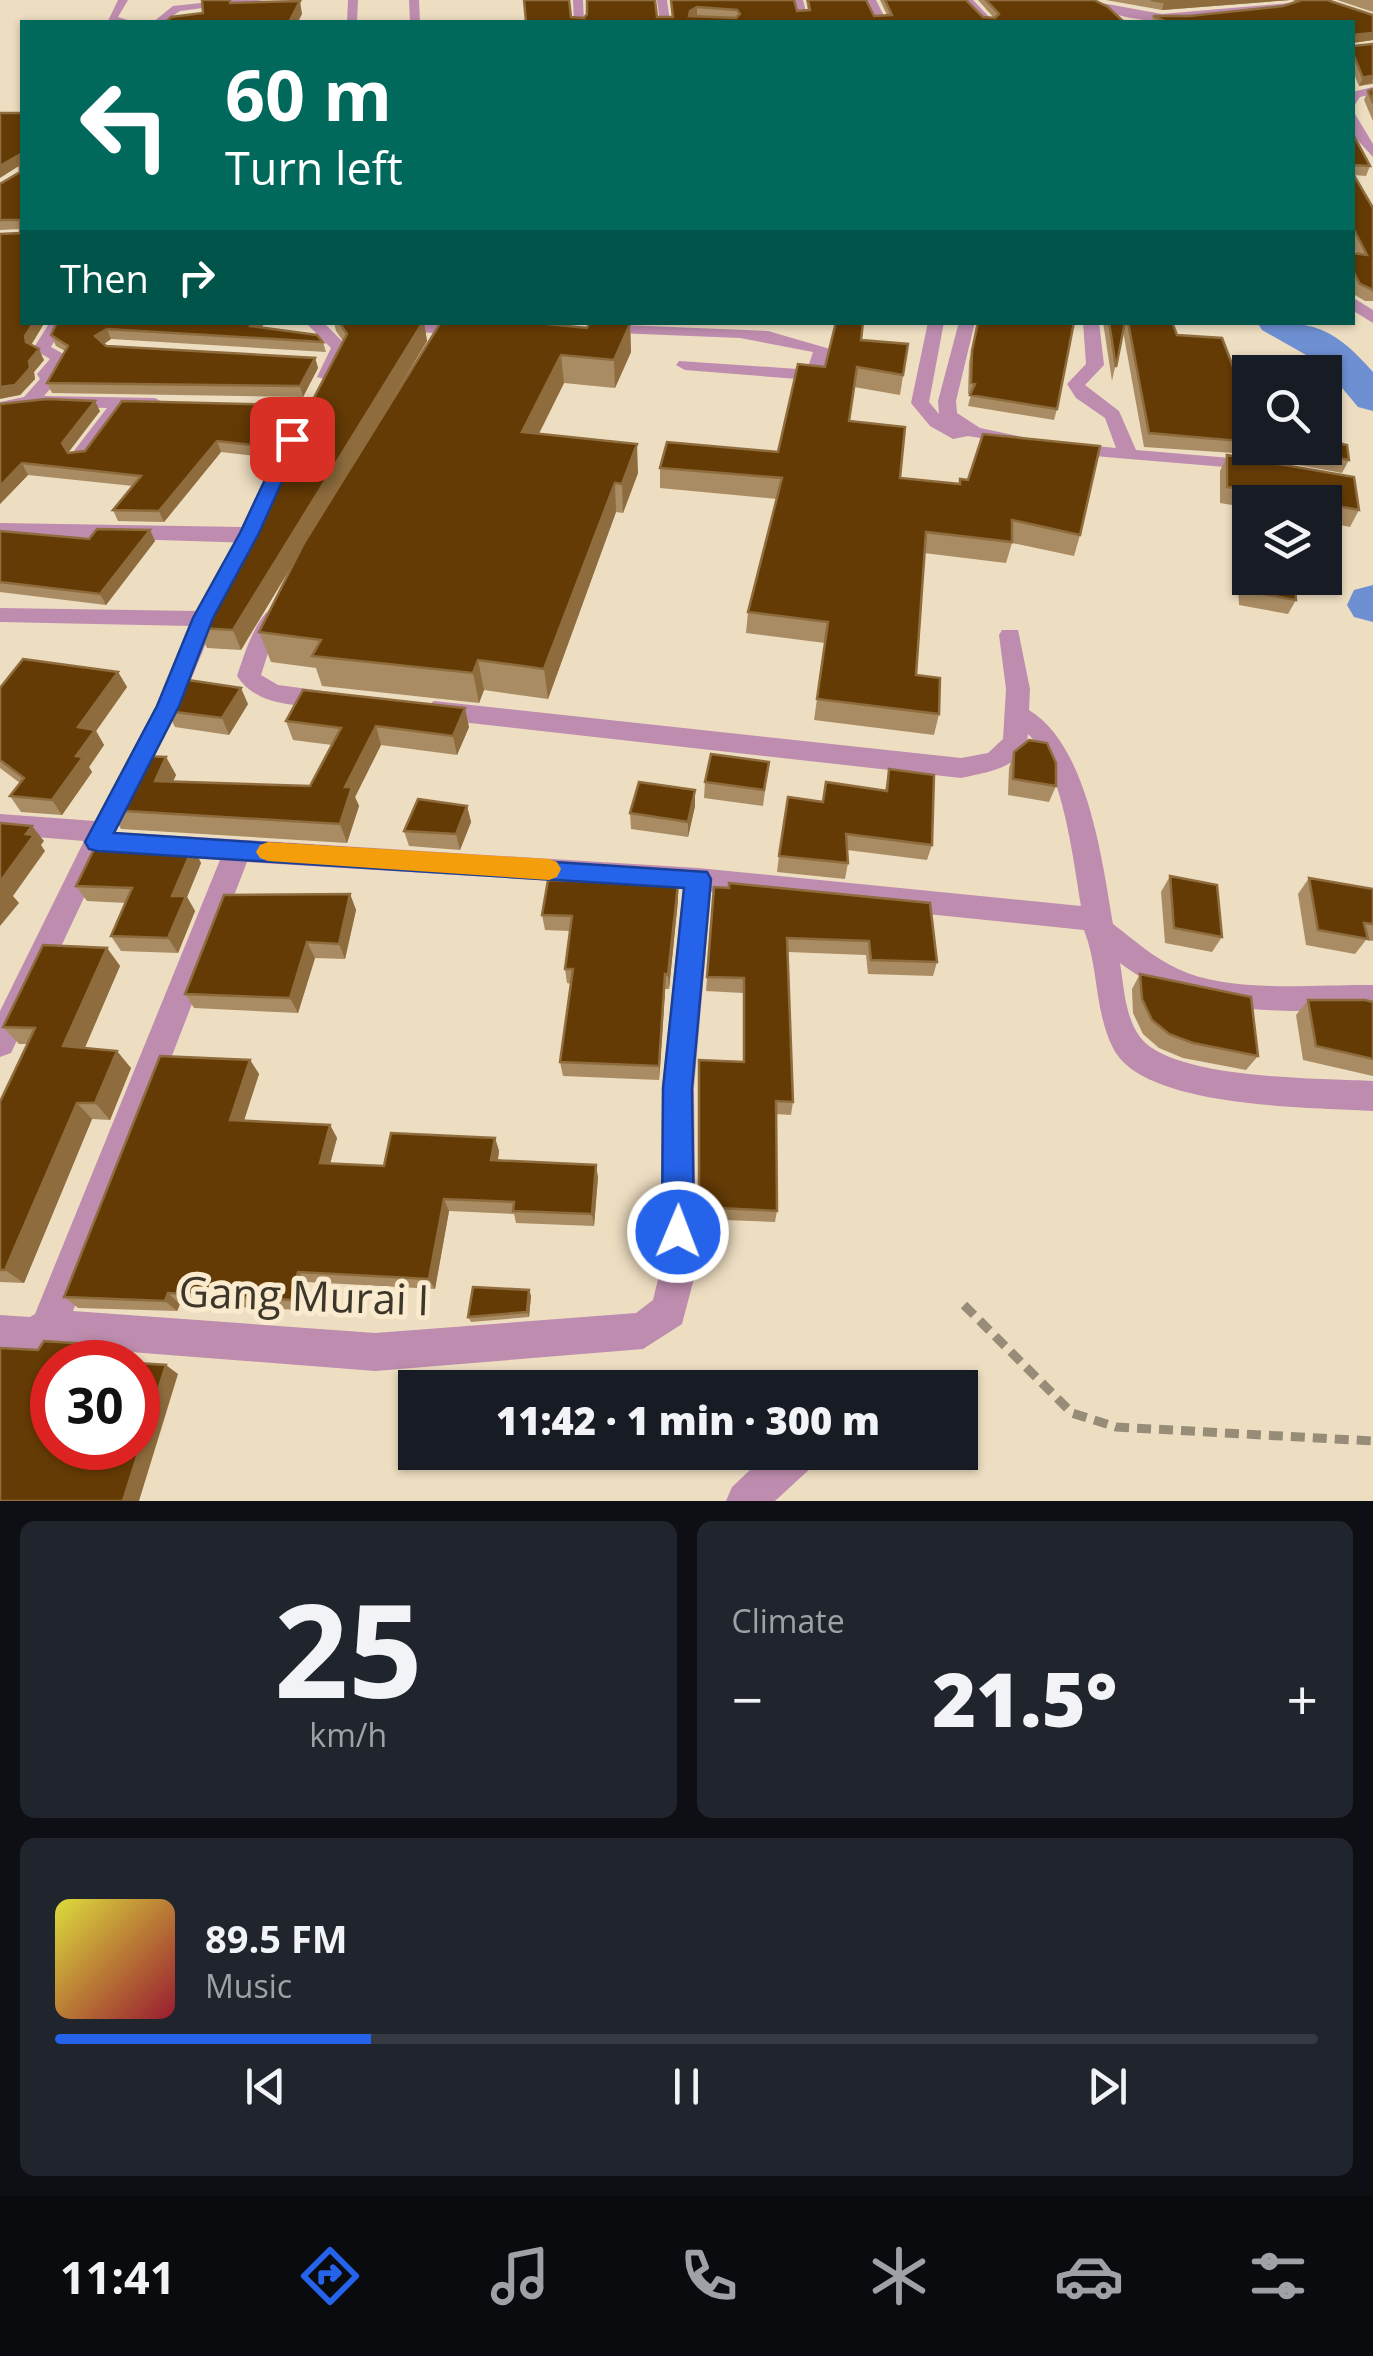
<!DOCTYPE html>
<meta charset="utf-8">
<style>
body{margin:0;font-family:"Open Sans",sans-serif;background:#20242c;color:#f1f3f6;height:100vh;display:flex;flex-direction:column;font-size:38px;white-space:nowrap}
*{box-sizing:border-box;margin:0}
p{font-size:32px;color:#9ea1a6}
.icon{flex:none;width:55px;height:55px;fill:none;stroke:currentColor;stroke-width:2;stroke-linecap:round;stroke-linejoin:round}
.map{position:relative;height:1501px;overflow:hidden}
.drawer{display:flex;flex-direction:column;gap:20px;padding:20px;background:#0d0f14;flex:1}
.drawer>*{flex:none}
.guide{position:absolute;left:20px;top:20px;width:1335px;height:305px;border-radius:0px;box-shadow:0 2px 8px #0004;background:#00695c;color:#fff;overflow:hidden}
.tools{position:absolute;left:1232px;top:355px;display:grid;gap:20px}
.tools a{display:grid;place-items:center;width:110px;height:110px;border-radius:0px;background:#171b24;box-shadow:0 2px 8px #0004;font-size:50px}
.speed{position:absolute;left:30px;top:1340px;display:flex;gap:20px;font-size:50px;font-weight:700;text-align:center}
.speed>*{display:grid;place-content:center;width:130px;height:130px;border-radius:50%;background:#171b24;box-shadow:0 2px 8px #0004;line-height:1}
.speed .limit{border:15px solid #d22;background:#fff;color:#111}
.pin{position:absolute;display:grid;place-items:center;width:85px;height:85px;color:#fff;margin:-42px;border-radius:20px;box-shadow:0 5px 15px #0006}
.me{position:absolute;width:110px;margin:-55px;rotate:1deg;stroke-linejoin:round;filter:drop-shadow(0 0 8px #0008)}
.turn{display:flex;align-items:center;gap:35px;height:210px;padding:0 40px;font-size:45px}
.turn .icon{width:130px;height:130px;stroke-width:2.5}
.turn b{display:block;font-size:70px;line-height:85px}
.then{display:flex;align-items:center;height:95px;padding:0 40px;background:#0003;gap:20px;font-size:38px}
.big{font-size:75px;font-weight:800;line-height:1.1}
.drawer .tile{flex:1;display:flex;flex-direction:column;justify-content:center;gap:15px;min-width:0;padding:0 35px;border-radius:15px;background:#20242c}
.drawer .dial{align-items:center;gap:0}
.dial b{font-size:130px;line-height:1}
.song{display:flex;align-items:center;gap:30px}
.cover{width:120px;height:120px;border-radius:15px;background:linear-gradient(135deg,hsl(60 70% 55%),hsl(350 70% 35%))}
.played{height:10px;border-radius:5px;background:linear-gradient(90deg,#2563eb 25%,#363941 25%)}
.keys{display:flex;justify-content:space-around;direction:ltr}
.heat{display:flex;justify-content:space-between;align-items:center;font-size:55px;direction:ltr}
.drawer .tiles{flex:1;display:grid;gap:20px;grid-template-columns:1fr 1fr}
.tile:last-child{grid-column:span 2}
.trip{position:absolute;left:398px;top:1370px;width:580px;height:100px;border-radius:0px;background:#171b24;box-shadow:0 2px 8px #0004;font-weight:800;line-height:100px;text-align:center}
.tabs{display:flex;height:160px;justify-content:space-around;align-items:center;background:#090b0e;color:#9ea1a6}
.tabs .icon{width:70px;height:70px}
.tabs .current{color:#2563eb}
.tabs b{font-size:45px;color:#f1f3f6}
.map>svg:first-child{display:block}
</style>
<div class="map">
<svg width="1373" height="1501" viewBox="0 0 1373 1501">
<rect width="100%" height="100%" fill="#edddc1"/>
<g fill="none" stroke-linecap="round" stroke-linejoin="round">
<path fill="#6e8fd2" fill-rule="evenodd" d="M1257,322c58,0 76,5 116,50v39l-15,-4 -36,-43 -60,-34z
M1373,585v37l-19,-5 -7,-12 7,-15z"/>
<path stroke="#978c78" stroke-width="9" stroke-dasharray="14 8" stroke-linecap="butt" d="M964,1305l108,108 44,14 257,14"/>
<path fill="#be8cae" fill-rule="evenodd" d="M118,0h10l-10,17 16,5 -26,-1z
M229,0h35l-84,11 -16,11h-11l20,-16z
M348,0h10l-1,22h-10z
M409,0h10l1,22h-10z
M573,0h10l1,22h-10z
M657,0h10l3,22h-10z
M793,0h10l4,16h-8z
M866,0h10l11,22h-10z
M1085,0l77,14 129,-11 5,3c-13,6 -32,6 -47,8 -52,7 -117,17 -164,-14z
M1373,87v7l-13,3 -8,12v-17z
M1352,109l21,35v13l-21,-23z
M1352,297l21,13v13l-21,-13z
M50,322h16l-15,25 18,10 -14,17 3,6 -14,16 111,2 9,5 -9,5h-29l-39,52 -7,2 -10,-6 37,-48 -77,-2 -30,6v-10l24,-5 16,-18 -3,-5 13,-15 -17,-10z
M305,322h18l25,25 -16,34 -15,-4 14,-29z
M341,322c29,0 107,-7 128,8l-8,5 -112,-8z
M928,322h16l-15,80 10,12 -1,-13 21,-79h16l-19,79 1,12 23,15 43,9v8l-55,-9 -15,3 -23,-13 -19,-23z
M1083,322h16l5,43 -19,20 34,26 17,39 118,10 7,2v8l-203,-17 -2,-4 9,-6 51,5 -11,-30 -29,-20 -9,-14 19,-20z
M598,324l170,7 62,18 -8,26 -24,4 -113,-9 -9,-5 3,-4 119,8 10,-2 5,-15 -73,-14 -148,-6v-6z
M260,401l50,1 9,5 -9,5 -56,-2 -3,-4z
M289,442l9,6 -44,95 -254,-8v-12l242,4 38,-79z
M213,593l11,7 -44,106 -65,126 583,36 383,38c-8,-47 -18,-139 -53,-172 -2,34 -41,38 -67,44l-527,-59 -12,-9 12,-9 527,57 27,-5 15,-14 3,-50 -7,-54 3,-5h16l12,59 -1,21c59,36 73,150 84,214 21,16 41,34 65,45 52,25 137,15 195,16v26c-88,-1 -179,9 -253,-48 4,24 5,54 20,74 32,43 181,41 233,44v30c-60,-4 -230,-2 -260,-63 -19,-38 -14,-80 -29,-118l-373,-38 -17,196 2,183 -14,53 -39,25 -268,22 -322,-25 -18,8 -35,-3v-36l30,2 5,-3 185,-454 -115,-7 -94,200 -11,4v-46l84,-170 -84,-7v-20l95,7 61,-115 35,-80 -191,-4v-14l197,3 8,-16zM247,862l436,27 -21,199 -2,183 -7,29 -17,13 -261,20 -302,-22z
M279,604l11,7 -22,42 -7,22 17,10 60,8 4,6 -4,6 -8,3c-33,-3 -73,-1 -93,-32 7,-21 20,-65 42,-72z
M769,1452h49l-5,14 -38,35h-49l6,-14z"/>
<path fill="#be8cae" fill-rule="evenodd" d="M963,0h10l21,22h-10z"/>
</g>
<path fill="#a98c63" d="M670,0h124l3,11h11l-2,-11h60l8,16 13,-1 -7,-15h86l17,17 11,1 -16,-18h116l30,22h-598l45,-5h101z
M1106,0h184l-128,10z
M1293,0h34l46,15v25l-20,3v3l20,-2v40l-14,2 -7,-17v-47h-200l1,-6h36l94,-10 12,-4z
M1337,0h36v12z
M1373,89v32l-9,-21 4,-9z
M22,113l9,232 13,15 -10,12 1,7 -15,16v-166l-20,1v-46l20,-12z
M1352,136l18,30 -4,10 -12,-1 19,33v93h-8l-10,-6 -3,-6v-36l5,1 -5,-9z
M57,322l204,6 62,14 3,10 -215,-13 -7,5 2,2 209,12 3,10 -15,29 -251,-4 -5,-10 18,-32 -9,-5 -5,-11z
M334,322h90l3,19 -75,125 235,-138 43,-4 1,28 -16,36 -51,-5 -25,51 99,39 -15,40 -7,-1 -68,187 -64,-9 -5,13 -157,-17 -6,-18 -45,-6 -12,-30 38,-75 -56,93 -34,-2 -9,-20 79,-143 -3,-10 69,-134 -7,-10z
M978,322l79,87 -3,11 -86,-14 3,-12h-3l1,-32z
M1103,322h69l5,13 73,76v37h75l24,12 -7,13 -108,-20 -90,-6 -21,-116 -11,50z
M861,340l47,4 -8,51 -46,-8 -5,34 51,57 180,57 -6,21 -62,-13 -6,20 -82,-10 -8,122 23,39 -5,21 -120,-15 11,-77 -79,-10 2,-21 29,-113 -117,-11v-20l118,-16 47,-85z
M0,404l100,7 -32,42 17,-2 206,-46 3,11 -22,42 -51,-6 -57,70 -46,-1 -5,-11 20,-24 -105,-11 -28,29z
M1227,455l132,55 -9,17 -25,-5v-20h-75v6l-30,-5v-32z
M150,530l5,11 -49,64 -106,-13v-61l89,8z
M1244,543l52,57 -8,14 -49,-9 -2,-48z
M118,672l9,15 -31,44 8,14 -15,22 3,5 -30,43 -41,-3 -11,-16 10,-13 -20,-15v-80z
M248,704l-19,31 -54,-8 -8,-16z
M286,721l183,6 -12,28 -76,-10 -26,52 4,9 -12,37 -226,-14 -11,-19 56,-53 10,18 -3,6 137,5 22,-41 -39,-5z
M1014,752l42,34 -7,16 -41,-7 1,-27z
M769,762l-6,44 -59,-8 1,-16z
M889,769l43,76 -5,15 -80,-10 1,13 -3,16 -68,-7 2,-16 44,-54 62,-11z
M695,790v16l-7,31 -57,-8 -1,-16z
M467,806l4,16 -11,28 -51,-4 -5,-15z
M193,847l8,16 -14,34 8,14 -17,42 -57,-2 -10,-15 15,-33 -39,-2 -11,-15z
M1170,876l52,61 -10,15 -47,-9 -4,-51z
M1309,878l64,11v52l-7,-1 -11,14 -49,-9 -8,-51z
M714,887l223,75 -4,14 -65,-2 -2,-19 -78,-3 5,150 -2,13 -15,-1 1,97 -2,11 -76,-3v-159l44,2v-69l-37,-2z
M350,894l6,16 -11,49 -30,-1 -17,55 -104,-5 -9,-14z
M678,900l-9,89h-4l-6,91 -96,-4 -3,-14 11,-78 -4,-1 -2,-14 5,-38 -25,-1 -3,-15z
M107,948l13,18 -36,82 47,20 -21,52 -18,-1 -68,164 -24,-1v-180l28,-58h-9l-16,-17z
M1140,974l118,82 -12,14 -63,-12 -24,-10 -16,-14 -10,-21 -1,-24z
M1308,1000l65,2v74l-70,-16 -7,-45z
M250,1060l9,14 -15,46 86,5 7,13 -7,26 54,2 111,-28 4,13 -1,9 100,17 -4,49 -78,-3 -2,-9 -65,-3 -14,78 -128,-7 -7,28 -120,-6 -3,7 -99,-3 -14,-11z
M529,1290l2,6 -2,21 -58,5 -3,-5z"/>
<path fill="#8e6c3d" d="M1194,0h96l-128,10 2,-8z
M300,1l2,13 -4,8h-9z
M697,7v8l-7,4 -1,3 1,-11z
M1373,33v7l-21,3v-8z
M1373,75l-1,8 -13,3 4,-8z
M19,155l3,9 -22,14v-12z
M34,322h11l-15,25 1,5 -6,-16z
M253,322h13l-13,15 -3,-11z
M424,322l3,19 -186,309 -8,-20z
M630,324l1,28 -16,36 -1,-28z
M107,329l4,10 -12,8 -4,-11z
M39,349l5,11 -10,12 1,7 -15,16 -20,4v-12z
M561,355l3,28 -39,78 -3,-29z
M315,358l3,10 -15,29 -3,-11z
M95,401l5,10 -33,43 -5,-11z
M291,405l3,11 -22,42 -4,-11z
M217,441l4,11 -57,70 -5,-11z
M637,444l1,29 -15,40 -1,-29z
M22,463l6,12 -28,29v-18z
M615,483l1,29 -68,187 -4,-30z
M150,530l5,11 -49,64 -6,-11z
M478,660l6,30 -5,13 -6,-30z
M118,672l9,15 -31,44 8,14 -15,22 3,5 -30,43 -10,-15 26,-73z
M241,688l7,16 -19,31 -7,-17z
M465,708l4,19 -12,28 -4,-19z
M376,726l5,19 -26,52 4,9 -12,37 -7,-19 5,-37z
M166,757l10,18 -11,24 -10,-18z
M695,790v16l-7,31v-15z
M467,806l4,16 -11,28 -4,-16z
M32,826l12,15 -3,4 4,6 -32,45 6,7 -19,23v-44z
M193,847l8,16 -14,34 8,14 -17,42 -10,-15 4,-42z
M678,885v15l-9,89 -1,-14z
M350,894l6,16 -11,49 -6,-15z
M307,942l8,16 -17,55 -8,-15z
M107,948l13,18 -42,98 -15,-18z
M665,974v15l-6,91v-14z
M117,1051l14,17 -21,52 -15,-17z
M250,1060l9,14 -19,59 -10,-13z
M77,1103l15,16 -68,164 -19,-13z
M330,1125l7,13 -10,37 -7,-12z
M495,1138l4,13 -3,22 -5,-13z
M596,1165l2,12 -4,49 -2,-12z
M444,1199l5,12 -14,78 -6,-10z
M298,1272l9,10 -7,28 -9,-10z
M529,1290l2,6 -2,21 -2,-5z
M168,1293l12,11 -3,7 -12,-10z
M88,1344l13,10 -3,8 -16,-2z
M166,1365l12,9 -39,127h-16z"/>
<path fill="#653b05" stroke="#8e6c3d" stroke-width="2.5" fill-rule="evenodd" d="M202,0h28v3l70,-2 -11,21h-123l5,-5 32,-4z
M524,0h45l2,17 13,1 3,-4v-14h68l2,17h16l-2,-17h123l3,11 13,-1 -2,-10h58l8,16 18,-1 -7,-15h81l17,17 12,1 4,-4 -13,-14h108l14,7 16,15h-537v-1l-61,1zM697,7l40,3 3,4 -4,4 -47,-2 1,-5z
M1151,0h43l-30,2z
M1302,0h25l46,15v18l-21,2v-13h-185l-14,-6h36l94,-10z
M1352,38l1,8 20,-2v31l-10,3 -9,-22h-2z
M1373,89v14l-5,-12z
M0,113h22v209h12l-9,14 1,6 13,7 -10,12 1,7 -15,17 -15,2v-153l20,-1v-13h-20v-36l20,-12 -1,-17 -19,11z
M1352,136h2l16,30 -18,-1z
M1352,172l21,36v82l-13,-6 -8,-15v-16l15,2 -15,-29z
M57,322h196l-3,4 67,9 6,7 -216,-13 -12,7 11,10 209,12 -15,28 -253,-3 21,-37 -17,-11z
M339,322h84l-190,308 -35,-2 44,-91 41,-61 -9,-1 73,-141z
M441,322h86l60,6 3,-6 40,2 -16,36 -53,-5 -39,77 115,12 -15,40 -7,-1 -71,186 -66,-9 -5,13 -161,-17 9,-16 -62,-8 45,-89z
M836,322h27l-2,18 47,4 -5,31 -46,-8 -8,54 56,6 -5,51 60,6v-5l8,1 15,-46 117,12 -20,89 -68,-15v22l-86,-10 -10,143 24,3 -1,36 -122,-15 11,-77 -80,-10 34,-134 -122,-10 7,-26 111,10 20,-88 27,3z
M978,322h96l-17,87 -87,-14 5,-11 -4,-1 1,-32z
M1109,322h16l-9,45z
M1128,322h44l5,13 45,3 28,73v31l-101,-9z
M47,399l48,2 -33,42 6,10 17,-2 37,-50 169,4 -23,42 -51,-6 -58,70 -46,-1 28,-34 -119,-13 -22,23v-82z
M1325,414l17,30 5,1 2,15 -67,-12h43z
M1227,455l127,22 5,33 -34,-6v-2h-10l-88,-15z
M97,529l53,1 -50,64 -100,-12v-51l89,8z
M1244,543h6v35h44l2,22 -50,-9z
M23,659l95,13 -40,55 17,3 -19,26 7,1 -31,43 -42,-4 14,-18 -24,-18v-72z
M188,680l53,8 -19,30 -55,-7z
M303,690l162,18 -12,28 -77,-10 -31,61h7l-12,37 -230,-14 29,-54 27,1 -11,24 155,5 31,-58 -55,-7z
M1029,740l18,3 9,20v23l-43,-7 1,-27z
M711,754l58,8 -5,28 -59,-8z
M889,769l45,6 -2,70 -86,-11 2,29 -69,-7 9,-59 35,5 3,-20 61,9z
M639,782l56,8 -7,32 -58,-9z
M418,799l49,7 -11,28 -52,-3z
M0,823l32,3 -6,8 8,1 -34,47z
M98,841l95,6 -21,49h14l-18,42 -57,-2 21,-48 -56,-2z
M1170,876l47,9 5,52 -48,-9z
M1309,878l64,11v35l-9,-1 4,16 -50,-9z
M548,880l130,5 -10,90 -3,-1 -6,92 -99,-4 13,-93h-8l7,-53 -30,-1z
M729,883l201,20 7,59 -66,-2 -2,-19 -82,-3 6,164 -17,-1 1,110 -78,-4v-147l45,2v-84l-37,-1 7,-90 15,1z
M350,894l-11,50 -32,-2 -17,56 -105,-4 39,-99z
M43,945l64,3 -44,98 54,5 -22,52h-18l-72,167h-5v-168l35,-74 -32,-1z
M1140,974l111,23 7,59 -65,-13 -24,-9 -17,-14 -10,-21z
M1308,1000h57l8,2v57l-57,-13z
M160,1056l90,4 -20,60 100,5 -10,38 64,3 7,-33 104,5 -4,22 105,5 -4,49 -79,-3 1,-9 -70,-3 -15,80 -131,-7 -7,28 -123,-7 -3,8 -101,-4z
M473,1287l56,3 -2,22 -59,5z
M44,1341l44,3 -6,16 45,2h-75v86h86v-85l28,2 -43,136h-123v-153l38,2z"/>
<path fill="#2563eb" stroke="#184099" stroke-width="2.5" d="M292,434l9,5 -42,94 -46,85 -34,88 -65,127 593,39 4,7 -19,209 2,144 -5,11 -11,5 -11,-5 -5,-11 1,-144 21,-200 -586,-37 -9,-2 -4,-7 72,-136 36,-88 47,-85 44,-94z"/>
<path fill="#f59e0b" d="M268,842l281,17 8,3 4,7 -4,8 -8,3 -281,-19 -8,-3 -4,-6 4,-7z"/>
<g text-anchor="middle" stroke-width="10" stroke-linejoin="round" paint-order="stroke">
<g font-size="42" fill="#3c362b" stroke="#faeace">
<text transform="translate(304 1296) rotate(2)" y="15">Gang Murai I</text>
</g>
</g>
</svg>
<div class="tools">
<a><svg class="icon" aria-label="search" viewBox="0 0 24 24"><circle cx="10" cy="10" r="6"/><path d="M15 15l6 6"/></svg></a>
<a><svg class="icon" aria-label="layers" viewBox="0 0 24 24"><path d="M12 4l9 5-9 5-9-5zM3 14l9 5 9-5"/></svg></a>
</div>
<div class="speed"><div class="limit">30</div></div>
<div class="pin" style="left:292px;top:439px;background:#d93025"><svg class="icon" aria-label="arrive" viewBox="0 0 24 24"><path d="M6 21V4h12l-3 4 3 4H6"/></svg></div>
<svg class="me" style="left:678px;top:1232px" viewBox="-20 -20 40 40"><circle r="17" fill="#2563eb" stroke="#fff" stroke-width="3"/><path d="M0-11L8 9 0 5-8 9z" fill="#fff"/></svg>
<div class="trip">11:42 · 1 min · 300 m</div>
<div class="guide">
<div class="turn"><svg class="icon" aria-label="left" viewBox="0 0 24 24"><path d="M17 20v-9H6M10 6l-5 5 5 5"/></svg><div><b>60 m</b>Turn left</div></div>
<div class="then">Then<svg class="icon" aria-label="right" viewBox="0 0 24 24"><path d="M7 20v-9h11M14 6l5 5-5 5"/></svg></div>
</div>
</div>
<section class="drawer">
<div class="tiles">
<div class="tile dial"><b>25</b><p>km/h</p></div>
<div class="tile"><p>Climate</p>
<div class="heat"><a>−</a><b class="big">21.5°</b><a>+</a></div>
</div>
<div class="tile">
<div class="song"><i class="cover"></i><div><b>89.5 FM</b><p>Music</p></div></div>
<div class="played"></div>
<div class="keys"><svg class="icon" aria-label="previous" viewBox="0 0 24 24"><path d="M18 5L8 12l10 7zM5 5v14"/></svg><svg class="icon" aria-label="pause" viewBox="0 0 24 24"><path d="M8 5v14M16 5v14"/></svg><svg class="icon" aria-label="next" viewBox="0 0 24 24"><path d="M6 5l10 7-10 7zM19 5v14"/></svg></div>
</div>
</div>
</section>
<nav class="tabs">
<b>11:41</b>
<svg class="icon current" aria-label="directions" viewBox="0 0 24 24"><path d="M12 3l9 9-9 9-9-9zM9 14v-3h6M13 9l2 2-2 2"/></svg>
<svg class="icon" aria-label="music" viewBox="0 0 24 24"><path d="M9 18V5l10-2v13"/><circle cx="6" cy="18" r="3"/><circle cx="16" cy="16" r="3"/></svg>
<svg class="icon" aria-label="phone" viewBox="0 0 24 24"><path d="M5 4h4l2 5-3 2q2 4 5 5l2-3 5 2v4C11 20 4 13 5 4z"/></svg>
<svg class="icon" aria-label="climate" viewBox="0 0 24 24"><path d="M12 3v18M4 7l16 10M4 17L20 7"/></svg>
<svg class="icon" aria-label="car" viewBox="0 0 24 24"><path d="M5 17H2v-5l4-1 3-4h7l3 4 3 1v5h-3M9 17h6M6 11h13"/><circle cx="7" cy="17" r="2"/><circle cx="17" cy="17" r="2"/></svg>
<svg class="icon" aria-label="filters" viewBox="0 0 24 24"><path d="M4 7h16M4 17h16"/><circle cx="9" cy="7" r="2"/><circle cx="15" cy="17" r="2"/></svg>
</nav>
